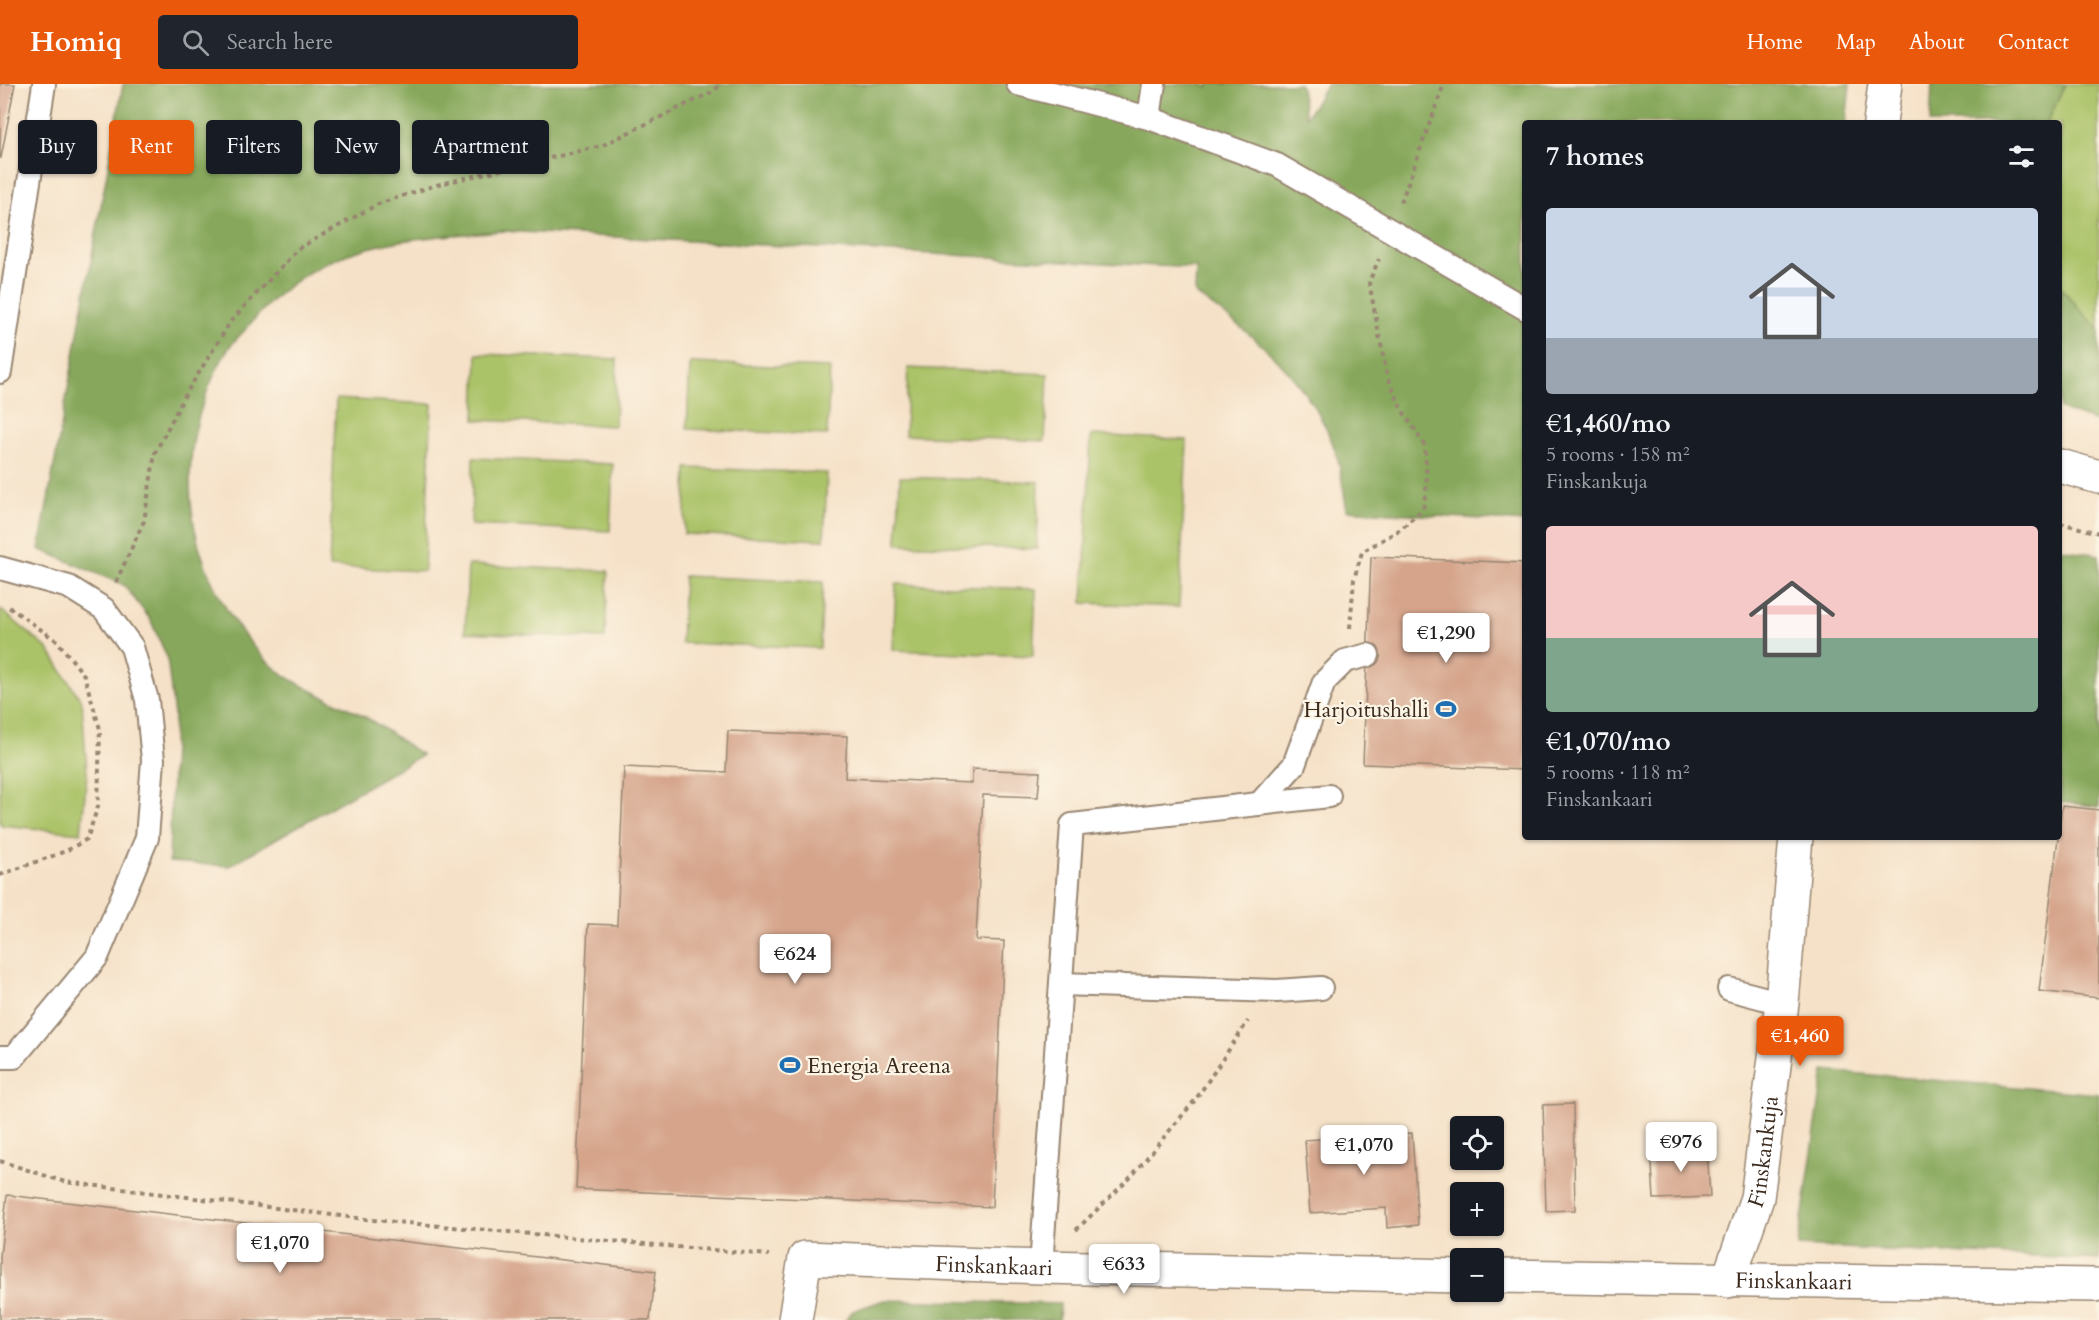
<!DOCTYPE html>
<html lang="en">
<head>
<meta charset="utf-8">
<style>
	body { margin:0; font-family:Cardo,serif; background:#20242c; color:#f1f3f6; height:100vh; display:flex; flex-direction:column; font-size:22px; white-space:nowrap }
	* { box-sizing:border-box; margin:0 }
	p { font-size:20px; color:#9ea1a6 }
	.icon { flex:none; width:33px; height:33px; fill:none; stroke:currentColor; stroke-width:2; stroke-linecap:round; stroke-linejoin:round }
	.map { position:relative; flex:1; overflow:hidden }
	.side { position:absolute; left:1522px; top:36px; width:540px; height:720px; display:flex; flex-direction:column; background:#171b24; border-radius:6px; box-shadow:0 2px 4px #0004 }
	.side>* { flex:none }
	.guide { position:absolute; left:18px; top:36px; width:570px; height:54px; display:flex; gap:12px }
	.controls { position:absolute; left:1450px; top:1032px; display:grid; gap:12px }
	.controls a { display:grid; place-items:center; width:54px; height:54px; border-radius:6px; background:#171b24; box-shadow:0 2px 4px #0004; font-size:30px }
	.price { position:absolute; translate:-50% -51px; padding:0 14px; border-radius:6px; background:#fff; color:#222; font-size:20px; line-height:39px; filter:drop-shadow(0 2px 3px #0008) }
	.price::after { content:''; position:absolute; left:50%; top:36px; width:18px; height:14px; margin-left:-9px; background:inherit; clip-path:polygon(0 0,100% 0,50% 100%) }
	.price.selected { background:#ea580c; color:#fff }
	ul { padding:0; list-style:none }
	li { display:grid; align-content:center; gap:12px; height:318px; padding:0 24px }
	li span { display:grid; place-items:center; height:186px; border-radius:6px; color:#555 }
	li>.icon { margin-inline-start:auto }
	span .icon { width:108px; height:108px; fill:#fffc; stroke-width:1 }
	li b { font-size:26px }
	h2 { display:flex; justify-content:space-between; align-items:center; height:72px; padding:0 24px; font-size:26px }
	.tag { padding:0 21px; border-radius:6px; background:#171b24; box-shadow:0 2px 4px #0004; font-size:21px; line-height:54px }
	.tag.selected { background:#ea580c; color:#fff }
	header { display:flex; align-items:center; gap:36px; box-sizing:border-box; height:84px; padding:0 30px; background:#ea580c; color:#fff }
	header strong { font-size:28px }
	nav { display:flex; gap:33px; margin-inline-start:auto; font-size:21px }
	.search { width:420px; height:54px; background:#20242c; display:flex; align-items:center; gap:15px; box-sizing:border-box; padding:0 21px; border-radius:6px; color:#9ea1a6; font-size:22px }
	.map>svg:first-child { display:block }
	.green { fill:#aac267; stroke:#727642; stroke-width:1.5 }
	.forest { fill:#87a85c; stroke:#61693d; stroke-width:1.5 }
	.building { fill:#d5a48b }
	.lines { fill:none; stroke-linecap:round; stroke-linejoin:round }
	.lane-casing { stroke:#988672; stroke-width:26 }
	.street-casing { stroke:#988672; stroke-width:36 }
	.path { stroke:#988672; stroke-width:4; stroke-dasharray:4.5 4.5; stroke-linecap:butt }
	.lane { stroke:#fff; stroke-width:22 }
	.street { stroke:#fff; stroke-width:33 }
	.labels { text-anchor:middle; stroke-width:4.5; stroke-linejoin:round; paint-order:stroke }
	.poi-label { font-size:22px; fill:#3b2a1e; stroke:#fcf5e5; text-anchor:end }
	.street-label { font-size:22px; fill:#3b2a1e; stroke:#fcf5e5 }
</style>
</head>
<body>
<header>
<strong>Homiq</strong>
<div class="search"><svg class="icon" aria-label="search" viewBox="0 0 24 24"><circle cx="10" cy="10" r="6"/><path d="M15 15l6 6"/></svg>Search here</div>
<nav><a>Home</a><a>Map</a><a>About</a><a>Contact</a></nav>
</header>
<div class="map">
<svg width="2099" height="1236" viewBox="0 0 2099 1236">
	<rect width="100%" height="100%" fill="#fcf5e5"/>
	<filter id="ink" filterUnits="userSpaceOnUse"><feTurbulence type="fractalNoise" baseFrequency=".0167" numOctaves="2"/><feDisplacementMap in="SourceGraphic" scale="12" xChannelSelector="R" yChannelSelector="G"/><feConvolveMatrix kernelMatrix="1 2 1 2 8 2 1 2 1" color-interpolation-filters="sRGB"/></filter>
	<filter id="wash" filterUnits="userSpaceOnUse"><feTurbulence type="fractalNoise" baseFrequency=".008" numOctaves="4" result="noise"/><feDisplacementMap in="SourceGraphic" scale="24" xChannelSelector="R" yChannelSelector="G"/><feGaussianBlur stdDeviation="1.35" result="paint"/><feColorMatrix in="noise" values="0 0 0 0 0 0 0 0 0 0 0 0 0 0 0 0 0 1.4 0 .05"/><feComposite in="paint" operator="in"/></filter>
	<g filter="url(#wash)">
		<rect width="100%" height="100%" fill="#f5e1c7"/>
		<g class="green">
			<path d="M 2065,0 L 2099,0 L 2099,246 L 2060,203 L 2060,39 L 2047,39 Z"/>
			<path d="M 477,270 L 617,275 L 615,342 L 475,336 Z"/>
			<path d="M 690,279 L 830,284 L 827,351 L 687,345 Z"/>
			<path d="M 908,284 L 1048,290 L 1045,357 L 905,351 Z"/>
			<path d="M 336,315 L 432,320 L 424,487 L 329,483 Z"/>
			<path d="M 1091,351 L 1187,356 L 1179,523 L 1083,519 Z"/>
			<path d="M 473,374 L 613,380 L 610,447 L 471,441 Z"/>
			<path d="M 687,384 L 827,389 L 824,456 L 684,450 Z"/>
			<path d="M 900,393 L 1039,398 L 1037,465 L 897,460 Z"/>
			<path d="M 468,481 L 608,487 L 605,554 L 465,548 Z"/>
			<path d="M 684,492 L 823,498 L 820,564 L 681,559 Z"/>
			<path d="M 896,500 L 1036,505 L 1033,572 L 893,566 Z"/>
			<path d="M 0,525 L 48,565 L 82,618 L 87,690 L 81,749 L 0,741 Z"/>
		</g>
		<g class="forest">
			<path d="M 123,0 L 1202,0 L 1208,3 L 1209,0 L 1300,0 L 1306,33 L 1327,0 L 1850,0 L 1846,39 L 1526,39 L 1525,438 L 1347,426 C 1343,407 1342,385 1335,366 C 1312,298 1253,249 1195,210 L 1196,184 L 502,147 C 446,152 386,153 333,176 C 302,189 273,213 251,239 C 243,249 231,259 225,270 C 168,371 182,481 258,568 C 286,600 326,612 362,631 C 383,643 402,658 422,671 L 229,782 L 169,778 L 174,632 L 167,573 L 150,535 L 124,501 L 39,465 Z"/>
			<path d="M 1932,0 L 2065,0 L 2047,39 L 1930,39 Z"/>
			<path d="M 2060,203 L 2099,246 L 2099,339 L 2060,325 Z"/>
			<path d="M 2060,465 L 2099,471 L 2099,723 L 2060,718 Z"/>
			<path d="M 1824,987 L 2099,1010 L 2099,1176 L 1798,1162 Z"/>
			<path d="M 884,1216 L 1060,1220 L 1059,1236 L 845,1236 L 853,1227 Z"/>
		</g>
		<g id="blocks">
			<g class="building">
				<path d="M 0,0 L 15,0 L 1,74 L 0,74 Z"/>
				<path d="M 1371,473 L 1526,479 L 1526,686 L 1363,680 Z"/>
				<path d="M 728,647 L 847,652 L 845,694 L 972,699 L 972,685 L 1040,688 L 1038,713 L 983,711 L 976,856 L 1004,857 L 992,1123 L 576,1105 L 588,840 L 617,841 L 624,683 L 726,688 Z"/>
				<path d="M 2062,722 L 2099,726 L 2099,914 L 2039,907 Z"/>
				<path d="M 1573,1020 L 1575,1126 L 1546,1127 L 1543,1021 Z"/>
				<path d="M 1412,1049 L 1418,1141 L 1387,1144 L 1386,1124 L 1310,1129 L 1305,1056 Z"/>
				<path d="M 1707,1063 L 1710,1113 L 1654,1115 L 1651,1065 Z"/>
				<path d="M 7,1111 L 656,1187 L 650,1236 L 0,1236 L 0,1172 Z"/>
			</g>
		</g>
	</g>
	<g filter="url(#ink)">
		<use href="#blocks" fill-opacity="0" stroke="#988672" stroke-width="1.5"/>
		<g class="lines">
			<g class="lane-casing">
				<g id="lane">
					<path d="M 1018,0 L 1149,34 L 1277,81 L 1526,225"/>
					<path d="M 1149,34 L 1154,0"/>
					<path d="M 0,288 L 44,0"/>
					<path d="M 0,484 L 69,503 L 104,525 L 132,563 L 147,616 L 153,676 L 147,754 L 97,873 L 14,973 L 0,973"/>
					<path d="M 1259,720 L 1294,681 L 1324,598 L 1345,577 L 1368,571"/>
					<path d="M 1061,900 L 1277,907 L 1321,904"/>
					<path d="M 1729,905 L 1782,919"/>
					<path d="M 1041,1183 L 1072,741 L 1329,712"/>
				</g>
			</g>
			<g class="street-casing">
				<g id="street">
					<path d="M 1880,39 L 1885,0"/>
					<path d="M 2060,382 L 2099,393"/>
					<path id="s1" d="M 1494,1192 L 2095,1201"/>
					<path id="s2" d="M 1728,1197 L 1757,1114 L 1782,919 L 1796,753"/>
					<path id="s3" d="M 795,1236 L 805,1174 L 1041,1183 L 1461,1192"/>
				</g>
			</g>
			<g class="path">
				<path d="M 1401,118 L 1444,0"/>
				<path d="M 2060,439 L 2099,449"/>
				<path d="M 116,498 L 144,437 L 155,369 L 185,311 L 231,237 L 299,164 L 378,120 L 436,101 L 601,62 L 710,9 L 722,0"/>
				<path d="M 1350,544 L 1354,495 L 1362,468 L 1401,445 L 1423,425 L 1427,400 L 1425,362 L 1401,324 L 1387,291 L 1382,266 L 1369,198 L 1379,175"/>
				<path d="M 0,791 L 66,767 L 87,755 L 98,722 L 100,645 L 84,591 L 57,557 L 6,521"/>
				<path d="M 0,1077 L 65,1098 L 373,1136 L 769,1171"/>
				<path d="M 1076,1146 L 1130,1094 L 1196,1015 L 1248,937"/>
			</g>
			<use href="#lane" class="lane"/>
			<use href="#street" class="street"/>
		</g>
	</g>
	<defs>
		<g id="stadium-bare" transform="scale(1.62)"><path d="M0-5a6.5 5 0 1 0 0 10a6.5 5 0 1 0 0-10ZM-3.5-1.8h7v3.6h-7Z" fill="#1f6fb2" stroke="#fcf5e5" stroke-width="2.5" paint-order="stroke"/></g>
	</defs>
	<g fill-rule="evenodd">
		<use href="#stadium-bare" x="1446" y="625"/>
		<use href="#stadium-bare" x="790" y="981"/>
	</g>
	<g class="labels">
		<g class="poi-label">
			<text x="1429" y="633">Harjoitushalli</text>
			<text x="807" y="989" text-anchor="start">Energia Areena</text>
		</g>
		<g class="street-label">
			<text dy="8" stroke="none"><textPath href="#s2" startOffset="135">Finskankuja</textPath></text>
			<text dy="8" stroke="none"><textPath href="#s3" startOffset="252">Finskankaari</textPath></text>
			<text dy="8" stroke="none"><textPath href="#s1" startOffset="300">Finskankaari</textPath></text>
		</g>
	</g>
</svg>
<div class="controls">
<a><svg class="icon" aria-label="locate" viewBox="0 0 24 24"><circle cx="12" cy="12" r="6"/><path d="M12 2v4M12 18v4M2 12h4M18 12h4"/></svg></a>
<a>+</a>
<a>−</a>
</div>
<b class="price" style="left:1446px;top:580px">€1,290</b>
<b class="price" style="left:795px;top:901px">€624</b>
<b class="price selected" style="left:1800px;top:983px">€1,460</b>
<b class="price" style="left:1681px;top:1089px">€976</b>
<b class="price" style="left:1364px;top:1092px">€1,070</b>
<b class="price" style="left:280px;top:1190px">€1,070</b>
<b class="price" style="left:1124px;top:1211px">€633</b>
<div class="guide">
<a class="tag">Buy</a>
<a class="tag selected">Rent</a>
<a class="tag">Filters</a>
<a class="tag">New</a>
<a class="tag">Apartment</a>
</div>
<section class="side">
<h2>7 homes<svg class="icon" aria-label="filters" viewBox="0 0 24 24"><path d="M4 7h16M4 17h16"/><circle cx="9" cy="7" r="2"/><circle cx="15" cy="17" r="2"/></svg></h2>
<ul>
<li><span style="background:linear-gradient(#c9d6e8 70%,#9aa5b1 0)"><svg class="icon" aria-label="home" viewBox="0 0 24 24"><path d="M3 11l9-7 9 7M6 9v11h12V9"/></svg></span><div><b>€1,460/mo</b><p>5 rooms · 158 m²</p><p>Finskankuja</p></div></li>
<li><span style="background:linear-gradient(#f6c9c9 60%,#7fa58c 0)"><svg class="icon" aria-label="home" viewBox="0 0 24 24"><path d="M3 11l9-7 9 7M6 9v11h12V9"/></svg></span><div><b>€1,070/mo</b><p>5 rooms · 118 m²</p><p>Finskankaari</p></div></li>
</ul>
</section>
</div>
</body>
</html>
